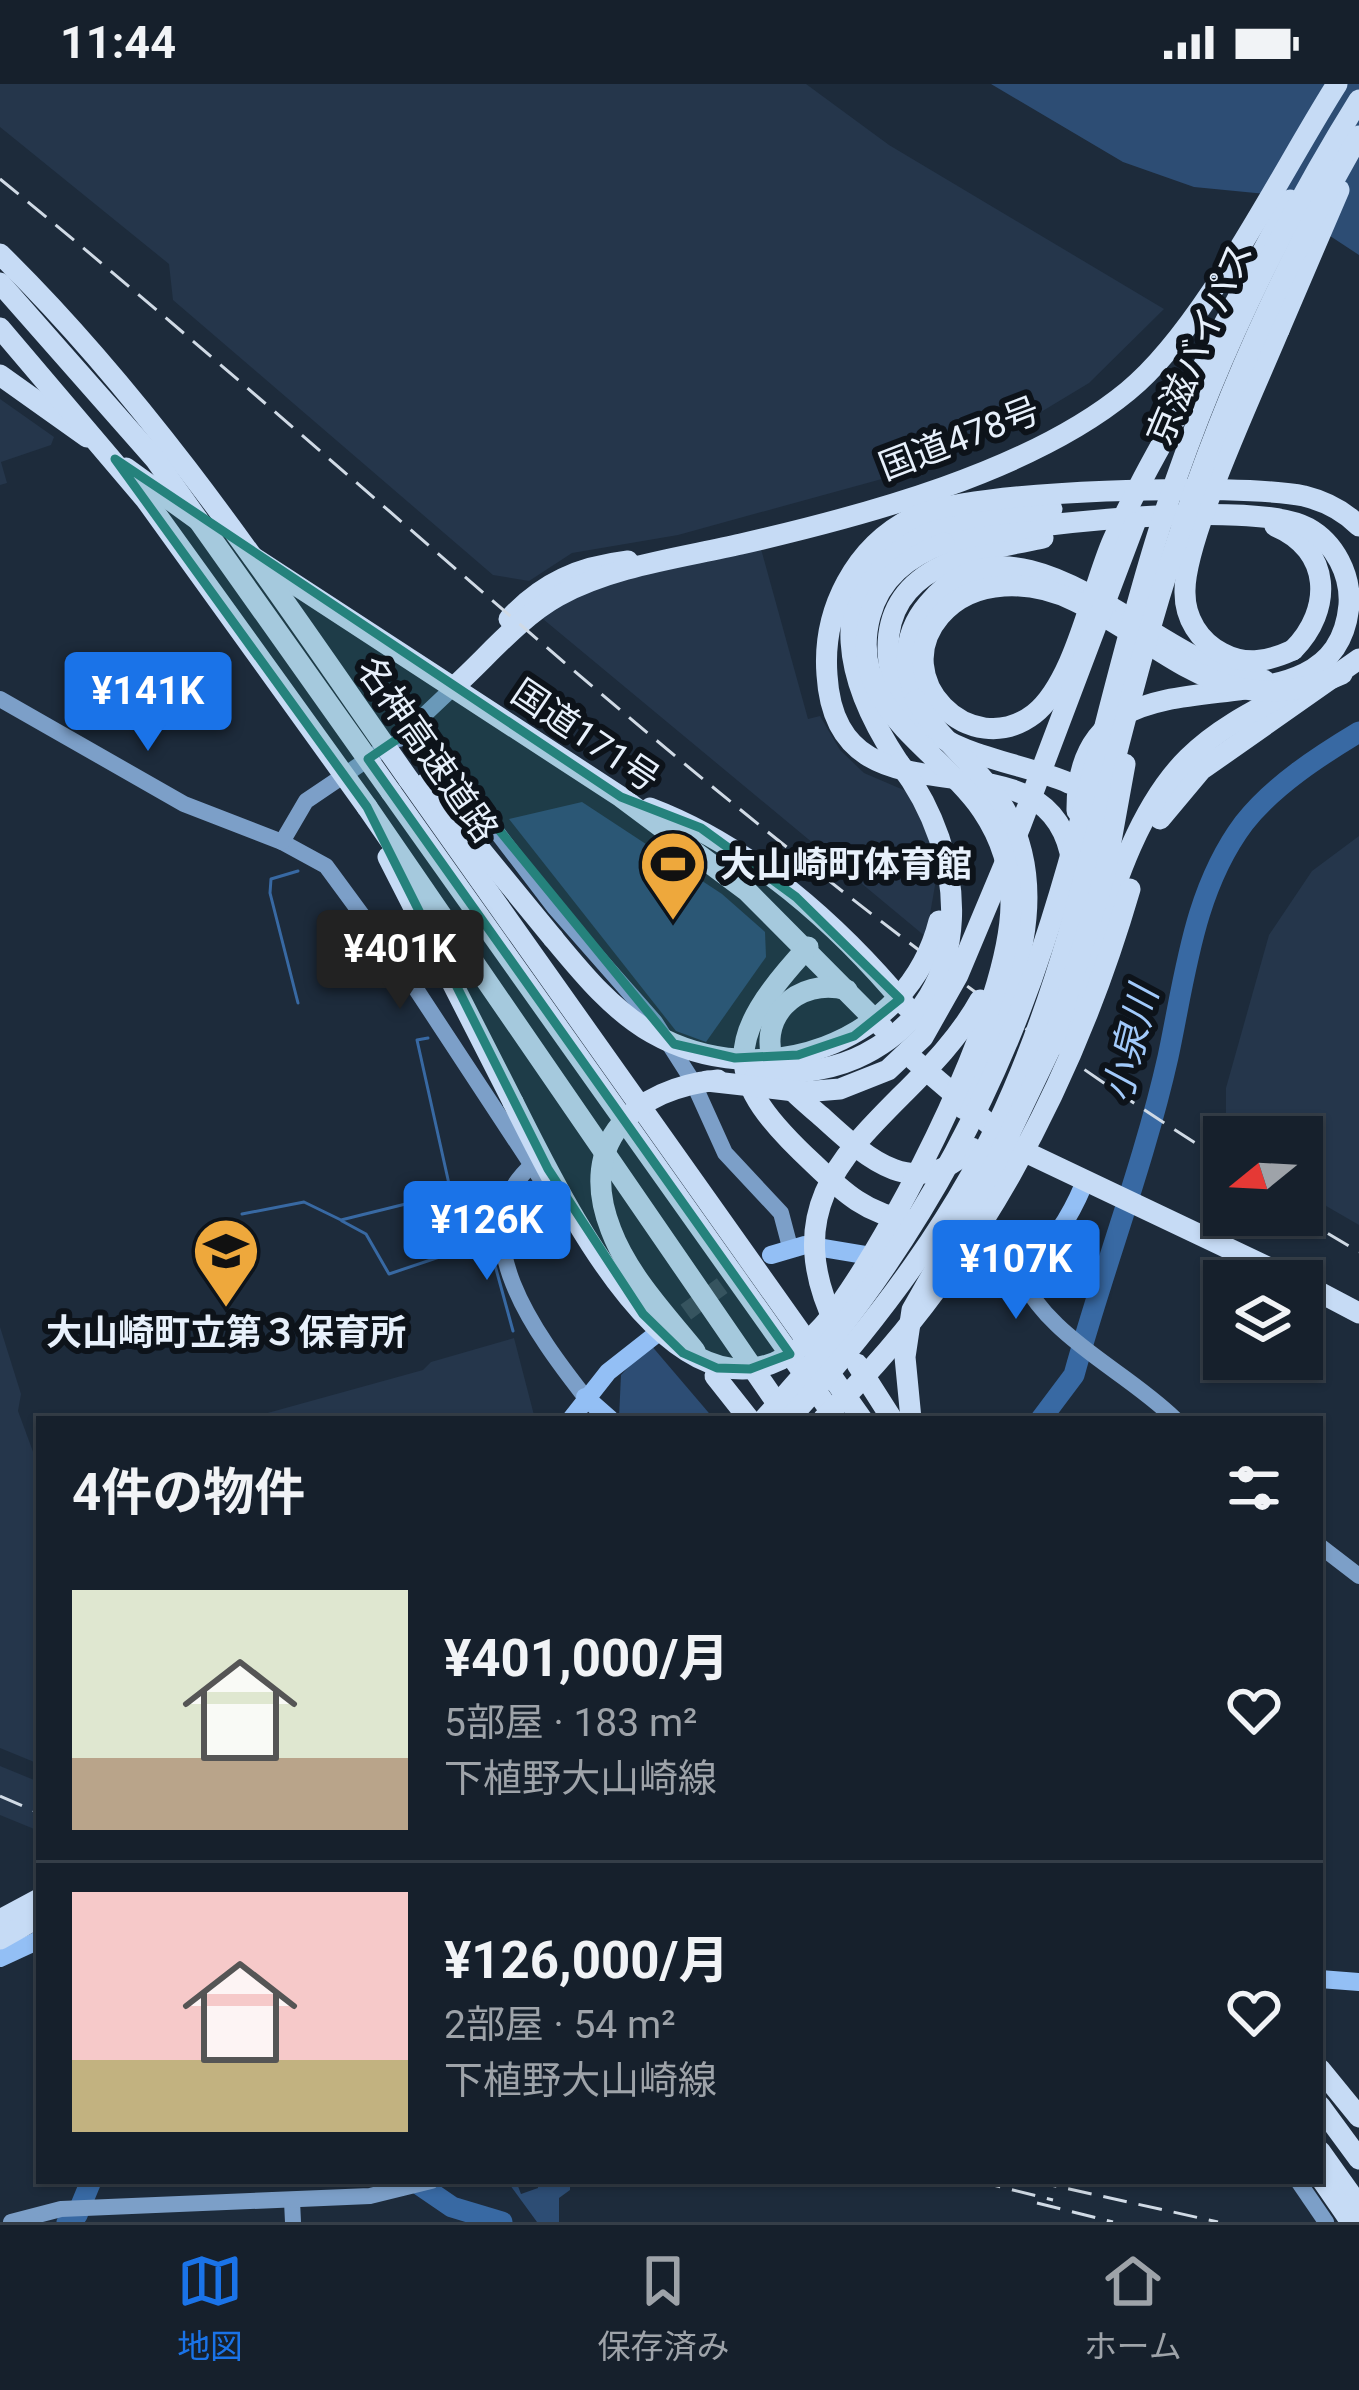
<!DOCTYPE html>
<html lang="ja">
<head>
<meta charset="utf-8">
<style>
	body { margin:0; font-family:Roboto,"Noto Sans JP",sans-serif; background:#232d38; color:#f1f3f6; height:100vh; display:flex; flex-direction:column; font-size:45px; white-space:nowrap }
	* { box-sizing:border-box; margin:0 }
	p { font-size:39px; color:#9ea3a9 }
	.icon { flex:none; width:66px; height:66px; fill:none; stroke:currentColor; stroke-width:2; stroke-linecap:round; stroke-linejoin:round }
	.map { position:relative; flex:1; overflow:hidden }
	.drawer { position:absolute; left:36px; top:1332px; width:1287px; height:768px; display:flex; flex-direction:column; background:#16202c; border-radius:0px; box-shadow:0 3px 9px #0004,0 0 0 3px #353e48 }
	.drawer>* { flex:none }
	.needle { width:78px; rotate:252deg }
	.buttons { position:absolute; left:1203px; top:1032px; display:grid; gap:24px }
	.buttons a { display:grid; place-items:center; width:120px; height:120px; border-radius:0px; background:#16202c; box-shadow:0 3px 9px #0004,0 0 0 3px #353e48; font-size:60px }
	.price { position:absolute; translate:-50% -102px; padding:0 27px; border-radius:12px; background:#1a73e8; color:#fff; font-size:39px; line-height:78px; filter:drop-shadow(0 3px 6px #0008) }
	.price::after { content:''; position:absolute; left:50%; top:72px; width:36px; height:27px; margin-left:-18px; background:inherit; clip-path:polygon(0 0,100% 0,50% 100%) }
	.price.on { background:#222; color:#fff }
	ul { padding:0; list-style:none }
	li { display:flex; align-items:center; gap:36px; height:300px; padding:0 36px }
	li+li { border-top:3px solid #353e48 }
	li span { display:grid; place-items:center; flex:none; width:336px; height:240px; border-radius:0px; color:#555 }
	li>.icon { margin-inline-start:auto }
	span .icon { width:144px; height:144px; fill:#fffc; stroke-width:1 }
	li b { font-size:51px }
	h2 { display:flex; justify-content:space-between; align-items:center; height:144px; padding:0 36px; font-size:51px }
	.status { display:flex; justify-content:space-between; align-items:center; height:84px; padding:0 60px; background:#16202c; direction:ltr }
	.status svg { height:33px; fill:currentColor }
	.tabs { display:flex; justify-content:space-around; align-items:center; height:168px; border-top:3px solid #353e48; background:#16202c; font-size:33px; color:#9ea3a9 }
	.tabs a { display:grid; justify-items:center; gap:6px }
	.tabs .on { color:#1a73e8 }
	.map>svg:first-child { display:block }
	.built { fill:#25364b }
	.green { fill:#2d4d74 }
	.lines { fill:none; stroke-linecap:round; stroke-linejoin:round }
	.stream { stroke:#3869a3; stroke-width:3 }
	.river { stroke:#3869a3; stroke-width:21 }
	.primary-tunnel { stroke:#3b4958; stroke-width:18; stroke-dasharray:18 9; stroke-linecap:butt }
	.secondary { stroke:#7c9fc8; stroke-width:16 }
	.primary { stroke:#93bff5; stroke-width:18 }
	.highway { stroke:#c6dbf5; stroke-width:21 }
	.rail { stroke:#d0dae5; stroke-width:3; stroke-dasharray:24 12; stroke-linecap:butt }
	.highway-bridge { stroke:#c6dbf5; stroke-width:21 }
	.marked { fill:#25827c; fill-opacity:0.2; stroke:#25827c; stroke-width:9; stroke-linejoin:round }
	.labels { text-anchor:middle; stroke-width:12; stroke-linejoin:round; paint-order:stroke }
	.street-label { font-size:36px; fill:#e7f0fb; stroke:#0d131a }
	.poi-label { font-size:36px; font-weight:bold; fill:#e7f0fb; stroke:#0d131a; text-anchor:start }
	.water-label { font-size:39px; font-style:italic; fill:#a2cafb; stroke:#0d131a }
</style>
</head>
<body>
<div class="status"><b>11:44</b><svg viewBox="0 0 49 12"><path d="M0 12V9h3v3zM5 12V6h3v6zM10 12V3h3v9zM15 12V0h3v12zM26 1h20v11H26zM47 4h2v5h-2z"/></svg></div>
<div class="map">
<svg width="1359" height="2138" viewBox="0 0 1359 2138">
	<rect width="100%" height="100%" fill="#1d2b3b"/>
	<g class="built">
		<path d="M 0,0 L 806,0 L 889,61 L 1164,225 L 1089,299 L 1031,334 L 900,390 L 678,451 L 572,469 L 529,497 L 493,491 L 173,216 L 169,180 L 0,43 Z"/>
		<path d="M 0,315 L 54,353 L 51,361 L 1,378 L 7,399 L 0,401 Z"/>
		<path d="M 761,465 L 808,635 L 820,632 L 840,666 L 864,689 L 906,707 L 927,739 L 937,790 L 926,853 L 543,535 L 543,530 L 593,502 Z"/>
		<path d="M 1359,752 L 1359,1141 L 1302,1108 L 1302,1053 L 1226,1053 L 1226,1004 L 1269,851 L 1312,787 Z"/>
		<path d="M 0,1243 L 21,1310 L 18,1327 L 39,1384 L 39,1680 L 0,1664 Z"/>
		<path d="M 514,1254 L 535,1335 L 246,1335 L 423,1286 L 431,1278 Z"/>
		<path d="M 0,1682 L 39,1698 L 39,1747 L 0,1731 Z"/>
	</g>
	<g class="green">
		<path d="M 991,0 L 1359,0 L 1359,171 L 1266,110 L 1194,103 L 1123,78 Z"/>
		<path d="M 582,718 L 722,810 L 765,848 L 766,873 L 706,958 L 676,947 L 509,735 Z"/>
		<path d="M 650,1260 L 714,1335 L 619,1334 L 621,1291 Z"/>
		<path d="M 507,2097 L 516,2097 L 521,2110 L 538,2104 L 538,2097 L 570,2097 L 570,2106 L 559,2114 L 559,2138 L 537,2138 Z"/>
	</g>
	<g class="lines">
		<g class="stream">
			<path d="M 298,787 L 271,795 L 270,809 L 298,919"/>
			<path d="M 428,954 L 417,956 L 449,1100"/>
			<path d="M 242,1130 L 304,1118 L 341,1136 L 438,1112"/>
			<path d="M 342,1137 L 366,1150 L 389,1190 L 481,1159"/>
			<path d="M 512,1144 L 552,1135"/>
			<path d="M 490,1163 L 513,1247"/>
		</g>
		<g class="river">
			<path d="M 1041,1335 L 1074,1291 C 1103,1185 1144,1080 1168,973 C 1185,894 1193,807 1244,739 C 1273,702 1319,672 1359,648"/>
			<path d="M 414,2097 L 452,2123 L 502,2138"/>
			<path d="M 67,2138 L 77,2131 L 91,2097"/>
		</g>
		<path class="primary-tunnel" d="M 664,1244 L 745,1185"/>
		<g class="secondary">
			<path d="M 0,615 L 184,720 L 282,758 L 326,782 L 412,899 L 552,1112"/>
			<path d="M 404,651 L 432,663 L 554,823 L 655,938 L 692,996 L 725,1069 L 781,1129 L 790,1163"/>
			<path d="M 399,655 L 455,602"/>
			<path d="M 282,758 L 306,717 L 377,669"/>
			<path d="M 532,1081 C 457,1147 539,1254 585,1313"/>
			<path d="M 1014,1180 C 1046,1255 1119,1281 1175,1335"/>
			<path d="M 1320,1462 L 1359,1492"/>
			<path d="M 1298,2097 L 1326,2138"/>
			<path d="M 292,2117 L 293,2138"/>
			<path d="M 11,2138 L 61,2125 L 370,2112 L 431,2097"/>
		</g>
		<g class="primary">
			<path d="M 771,1171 L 805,1161 L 883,1174"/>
			<path d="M 940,1182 C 1021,1191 1052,1175 1084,1100"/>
			<path d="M 585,1313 L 610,1335"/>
			<path d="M 571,1335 L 608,1288 L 664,1244"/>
			<path d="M 0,1874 L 39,1856"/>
			<path d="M 1320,1895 L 1359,1898"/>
		</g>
		<g class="highway">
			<path d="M 1279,246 L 1339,106"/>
			<path d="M 1214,259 L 1290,116"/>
			<path d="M 0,291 L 87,353"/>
			<path d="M 126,384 L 198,436"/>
			<path d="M 1275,442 C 1332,466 1333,526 1293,566"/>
			<path d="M 1043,454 C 978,467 886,480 888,567 C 889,596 901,622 923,641 C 962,674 1023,679 1069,699"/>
			<path d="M 944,459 C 1008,441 1254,414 1308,444 C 1335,459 1351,491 1349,521 C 1335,676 1075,534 1077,727"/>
			<path d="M 253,473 L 621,713 L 747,807 L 884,945"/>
			<path d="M 509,535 C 543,498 579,483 628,477"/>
			<path d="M 455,602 C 487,573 520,533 558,512 C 613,482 680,474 741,460 C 863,432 1030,388 1128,307 C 1205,244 1281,88 1337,0"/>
			<path d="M 916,616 C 903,582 903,549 928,520 C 1024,405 1165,593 1264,596"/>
			<path d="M 899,679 C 850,606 815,506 915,452 C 955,431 1008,429 1052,425"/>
			<path d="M 409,696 L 862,1335"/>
			<path d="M 426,699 L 553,854"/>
			<path d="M 391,708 L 836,1335"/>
			<path d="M 367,723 L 785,1331"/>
			<path d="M 650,724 C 750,762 838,840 907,923"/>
			<path d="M 1160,735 L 1201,686 L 1359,575"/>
			<path d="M 388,773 L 513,1018"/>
			<path d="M 1072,779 C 1051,632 837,760 827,591 C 822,526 855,462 914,433 C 968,405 1241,399 1304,412 C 1324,417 1344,427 1359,442"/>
			<path d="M 808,863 C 722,956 721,994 814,1080 C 843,1108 868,1131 909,1136"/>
			<path d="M 847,906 C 798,892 752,935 777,986 C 787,1005 806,1019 822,1033 C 868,1075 914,1119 972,1064"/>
			<path d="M 1061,958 C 1098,870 1120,741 1188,674 C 1219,643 1259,624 1297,604"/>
			<path d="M 914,976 L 1017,1064 L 1297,1197"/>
			<path d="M 1302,1199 L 1359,1229"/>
			<path d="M 715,1292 L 749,1335"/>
			<path d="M 0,1836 L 39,1815"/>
			<path d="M 0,1855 L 39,1833"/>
			<path d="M 1320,1985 L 1359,2033"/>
			<path d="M 1320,2022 L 1359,2075"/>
			<path d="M 1320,2067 L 1359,2122"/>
			<path d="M 1320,2093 L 1351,2138"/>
		</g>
		<g class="rail">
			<path d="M 0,95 C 405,426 779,800 1224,1077"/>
			<path d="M 1297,1131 L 1359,1168"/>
			<path d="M 0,1712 L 39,1729"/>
			<path d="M 977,2097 L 1053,2116"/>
			<path d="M 1033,2097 L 1218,2138"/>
			<path d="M 1037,2119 L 1113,2138"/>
		</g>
		<g class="highway-bridge">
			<path d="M 0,170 C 159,326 281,514 409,696"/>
			<path d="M 0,199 L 155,375 L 391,708"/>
			<path d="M 0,244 L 146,416 L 367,723"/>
			<path d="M 1279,246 C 1256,302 1183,457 1185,509 C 1185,534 1199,557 1222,569 C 1246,582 1269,577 1293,566"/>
			<path d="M 1185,318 C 1160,363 1134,408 1113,456 C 1092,503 1075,598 1034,630 C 970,679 887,594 940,532 C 973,493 1032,496 1075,517 C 1170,562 1226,643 1342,590"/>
			<path d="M 1182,327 L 1214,259"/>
			<path d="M 916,616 C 939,656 980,683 1004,724 C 1060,821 1001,931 964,1025"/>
			<path d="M 553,854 C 582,889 612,926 652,949 C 761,1011 908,961 939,837"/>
			<path d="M 755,993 C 793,989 831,988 865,970 C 981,910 968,769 899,679"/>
			<path d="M 707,997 L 803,1008 L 840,1005 L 888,986 L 923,953 L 958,891 L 1020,743 L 1135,439"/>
			<path d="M 513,1018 C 569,1129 703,1413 841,1219 C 901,1134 1010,923 1011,820 C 1011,787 1001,754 982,726 C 938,663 846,624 870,532 C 880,494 908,473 944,459"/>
			<path d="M 836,1242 C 757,1079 916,1033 980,916"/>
			<path d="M 695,1267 C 665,1230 628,1191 611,1146 C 576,1057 636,1004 718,996"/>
			<path d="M 857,1280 L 892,1335"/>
			<path d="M 764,1335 C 890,1198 985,1040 1043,862 C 1089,724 1116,581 1160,443 C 1208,293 1276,149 1359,16"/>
			<path d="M 789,1335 C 878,1237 961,1128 1013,1006 C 1077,858 1105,699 1150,545 C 1199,374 1269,205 1359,52"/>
			<path d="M 823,1335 C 973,1190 1072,1004 1130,805"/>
			<path d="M 911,1335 L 905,1273 L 912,1226 L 994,1082 L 1052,961 L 1105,790 L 1125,680"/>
		</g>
	</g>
	<path class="marked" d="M 115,375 L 621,713 L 701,744 L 796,813 L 900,915 L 854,952 L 798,971 L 735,974 L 674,960 L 415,643 L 368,675 L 790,1270 L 750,1285 L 717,1284 L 683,1269 L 643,1230 L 548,1085 L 367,723 Z"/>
	<defs>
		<g id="stadium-pin" transform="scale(3.45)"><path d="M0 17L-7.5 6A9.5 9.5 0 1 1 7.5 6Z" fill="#eea83c" stroke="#0d131a"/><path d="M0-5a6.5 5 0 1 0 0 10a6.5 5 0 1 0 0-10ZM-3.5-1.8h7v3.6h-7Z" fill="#111"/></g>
		<g id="school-pin" transform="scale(3.45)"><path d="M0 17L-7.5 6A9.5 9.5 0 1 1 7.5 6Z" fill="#eea83c" stroke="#0d131a"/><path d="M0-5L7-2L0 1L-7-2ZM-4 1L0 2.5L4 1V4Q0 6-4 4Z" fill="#111"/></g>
	</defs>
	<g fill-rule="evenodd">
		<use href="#stadium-pin" x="673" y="780"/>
		<use href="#school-pin" x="226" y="1167"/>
	</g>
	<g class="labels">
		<g class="street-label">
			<text transform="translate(1199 259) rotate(-67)" y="13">京滋バイパス</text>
			<text transform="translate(959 354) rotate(-21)" y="13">国道478号</text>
			<text transform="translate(586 651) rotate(34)" y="13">国道171号</text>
			<text transform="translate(428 665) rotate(55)" y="13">名神高速道路</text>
		</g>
		<g class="poi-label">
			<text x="720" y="793">大山崎町体育館</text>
			<text x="226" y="1261" text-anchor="middle">大山崎町立第３保育所</text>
		</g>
		<g class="water-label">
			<text transform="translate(1130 960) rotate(-76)" y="14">小泉川</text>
		</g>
	</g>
</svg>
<div class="buttons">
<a><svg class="needle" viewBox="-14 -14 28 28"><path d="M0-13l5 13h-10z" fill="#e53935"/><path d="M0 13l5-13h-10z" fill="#9ea3a9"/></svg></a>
<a><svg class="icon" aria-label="layers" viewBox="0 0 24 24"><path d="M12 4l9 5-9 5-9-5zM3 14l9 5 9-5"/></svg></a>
</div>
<b class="price" style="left:148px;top:670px">¥141K</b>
<b class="price on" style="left:400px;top:928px">¥401K</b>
<b class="price" style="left:487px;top:1199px">¥126K</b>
<b class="price" style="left:1016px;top:1238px">¥107K</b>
<section class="drawer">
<h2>4件の物件<svg class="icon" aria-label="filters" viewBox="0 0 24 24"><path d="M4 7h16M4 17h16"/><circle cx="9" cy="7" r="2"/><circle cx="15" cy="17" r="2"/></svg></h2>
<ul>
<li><span style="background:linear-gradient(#dfe7d0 70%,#b9a48a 0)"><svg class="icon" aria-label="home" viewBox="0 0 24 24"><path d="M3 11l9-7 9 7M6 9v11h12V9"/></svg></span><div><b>¥401,000/月</b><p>5部屋 · 183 m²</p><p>下植野大山崎線</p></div><svg class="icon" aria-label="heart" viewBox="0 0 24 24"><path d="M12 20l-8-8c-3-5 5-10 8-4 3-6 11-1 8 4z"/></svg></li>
<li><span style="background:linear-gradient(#f6c9c9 70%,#c2b280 0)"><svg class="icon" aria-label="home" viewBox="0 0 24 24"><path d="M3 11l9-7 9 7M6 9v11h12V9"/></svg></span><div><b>¥126,000/月</b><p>2部屋 · 54 m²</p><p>下植野大山崎線</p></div><svg class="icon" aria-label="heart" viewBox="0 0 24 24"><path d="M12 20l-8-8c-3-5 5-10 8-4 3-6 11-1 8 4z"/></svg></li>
</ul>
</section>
</div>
<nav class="tabs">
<a class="on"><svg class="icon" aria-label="map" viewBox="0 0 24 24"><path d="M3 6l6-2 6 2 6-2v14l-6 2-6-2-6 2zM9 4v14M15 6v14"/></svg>地図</a>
<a><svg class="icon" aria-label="saved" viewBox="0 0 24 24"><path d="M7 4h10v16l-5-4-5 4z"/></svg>保存済み</a>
<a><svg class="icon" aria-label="home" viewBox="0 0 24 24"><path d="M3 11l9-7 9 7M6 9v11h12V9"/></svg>ホーム</a>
</nav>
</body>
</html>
